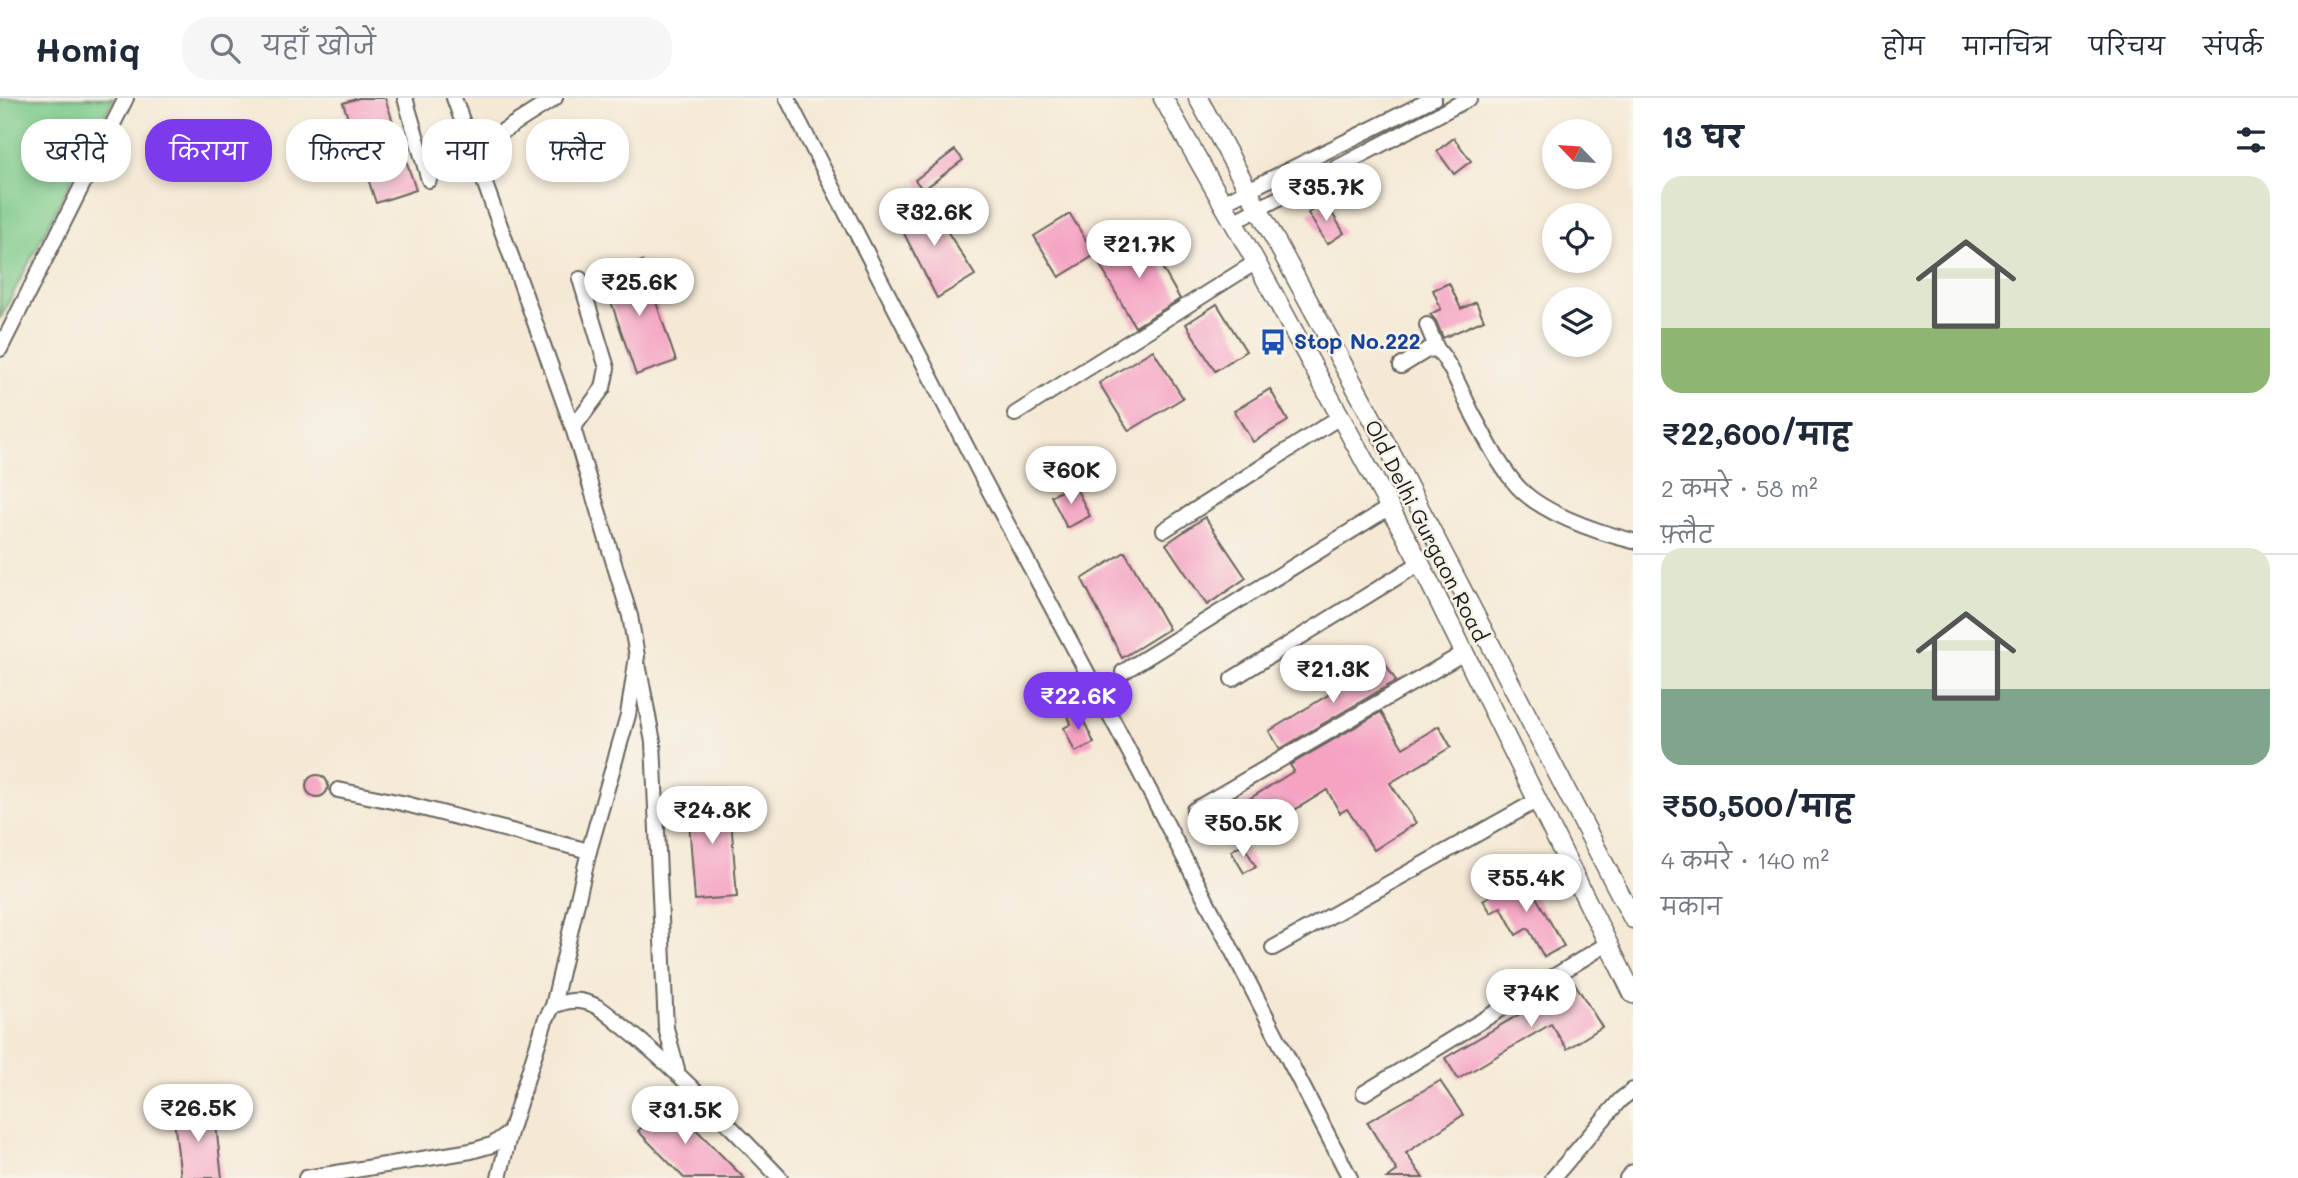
<!DOCTYPE html>
<html lang="hi">
<head>
<meta charset="utf-8">
<style>
	body { margin:0; font-family:Mali,"Playpen Sans Deva",sans-serif; background:#f6f6f7; color:#1f2937; height:100vh; display:flex; flex-direction:column; font-size:26px; white-space:nowrap }
	* { box-sizing:border-box; margin:0 }
	p { font-size:23px; color:#747a83 }
	.icon { flex:none; width:38px; height:38px; fill:none; stroke:currentColor; stroke-width:2; stroke-linecap:round; stroke-linejoin:round }
	.map { position:relative; flex:1; overflow:hidden }
	.sheet { display:flex; flex-direction:column; background:#fff; width:665px }
	.sheet>* { flex:none }
	.top-card { position:absolute; left:21px; top:21px; width:665px; height:63px; display:flex; gap:14px }
	.needle { width:46px; rotate:295deg }
	.tools { position:absolute; left:1542px; top:21px; display:grid; gap:14px }
	.tools a { display:grid; place-items:center; width:70px; height:70px; border-radius:50%; background:#fff; box-shadow:0 4px 10px #0003; font-size:35px }
	.price { position:absolute; translate:-50% -60px; padding:0 16px; border-radius:24px; background:#fff; color:#222; font-size:23px; line-height:46px; filter:drop-shadow(0 2px 4px #0008) }
	.price::after { content:''; position:absolute; left:50%; top:42px; width:21px; height:16px; margin-left:-10px; background:inherit; clip-path:polygon(0 0,100% 0,50% 100%) }
	.price.current { background:#7c3aed; color:#fff }
	ul { padding:0; list-style:none }
	li { display:grid; align-content:center; gap:14px; height:371px; padding:0 28px }
	li+li { border-top:2px solid #e0e1e3 }
	li span { display:grid; place-items:center; height:217px; border-radius:21px; color:#555 }
	li>.icon { margin-inline-start:auto }
	span .icon { width:126px; height:126px; fill:#fffc; stroke-width:1 }
	li b { font-size:30px }
	h2 { display:flex; justify-content:space-between; align-items:center; height:84px; padding:0 28px; font-size:30px }
	.tag { padding:0 24px; border-radius:28px; background:#fff; box-shadow:0 4px 10px #0003; font-size:24px; line-height:63px }
	.tag.current { background:#7c3aed; color:#fff }
	header { display:flex; align-items:center; gap:42px; box-sizing:border-box; height:98px; padding:0 35px; background:#fff; border-bottom:2px solid #e0e1e3 }
	header strong { font-size:33px }
	nav { display:flex; gap:38px; margin-inline-start:auto; font-size:24px }
	.search { width:490px; height:63px; background:#f6f6f7; display:flex; align-items:center; gap:18px; box-sizing:border-box; padding:0 24px; border-radius:28px; color:#747a83; font-size:26px }
	main { display:flex; flex:1; min-height:0 }
	.map>svg:first-child { display:block }
	.green { fill:#7ac989; stroke:#4b7252; stroke-width:2 }
	.building { fill:#f5a2c3 }
	.lines { fill:none; stroke-linecap:round; stroke-linejoin:round }
	.minor-casing { stroke:#68645d; stroke-width:18 }
	.major-casing { stroke:#68645d; stroke-width:21 }
	.minor { stroke:#fff; stroke-width:14 }
	.major { stroke:#fff; stroke-width:18 }
	.labels { text-anchor:middle; stroke-width:5; stroke-linejoin:round; paint-order:stroke }
	.transit-label { font-size:21px; font-weight:bold; fill:#164399; stroke:#f7f3e8; text-anchor:start }
	.street-label { font-size:21px; fill:#1c1c1c; stroke:#f7f3e8 }
</style>
</head>
<body>
<header>
<strong>Homiq</strong>
<div class="search"><svg class="icon" aria-label="search" viewBox="0 0 24 24"><circle cx="10" cy="10" r="6"/><path d="M15 15l6 6"/></svg>यहाँ खोजें</div>
<nav><a>होम</a><a>मानचित्र</a><a>परिचय</a><a>संपर्क</a></nav>
</header>
<main>
<div class="map">
<svg width="1633" height="1080" viewBox="0 0 1633 1080">
	<rect width="100%" height="100%" fill="#f7f3e8"/>
	<filter id="ink" filterUnits="userSpaceOnUse"><feTurbulence type="fractalNoise" baseFrequency=".0143" numOctaves="2"/><feDisplacementMap in="SourceGraphic" scale="14" xChannelSelector="R" yChannelSelector="G"/><feConvolveMatrix kernelMatrix="1 2 1 2 8 2 1 2 1" color-interpolation-filters="sRGB"/></filter>
	<filter id="wash" filterUnits="userSpaceOnUse"><feTurbulence type="fractalNoise" baseFrequency=".00686" numOctaves="4" result="noise"/><feDisplacementMap in="SourceGraphic" scale="28" xChannelSelector="R" yChannelSelector="G"/><feGaussianBlur stdDeviation="1.57" result="paint"/><feColorMatrix in="noise" values="0 0 0 0 0 0 0 0 0 0 0 0 0 0 0 0 0 1.4 0 .05"/><feComposite in="paint" operator="in"/></filter>
	<g filter="url(#wash)">
		<rect width="100%" height="100%" fill="#f5e9d5"/>
		<path class="green" d="M 0,0 L 114,0 L 0,221 Z"/>
		<g id="blocks">
			<g class="building">
				<path d="M 359,0 L 385,0 L 416,92 L 376,105 L 343,5 Z"/>
				<path d="M 1454,40 L 1471,63 L 1454,76 L 1437,53 Z"/>
				<path d="M 955,52 L 963,62 L 923,92 L 915,82 Z"/>
				<path d="M 926,100 L 975,177 L 937,200 L 894,116 Z"/>
				<path d="M 1326,105 L 1344,135 L 1327,146 L 1308,115 Z"/>
				<path d="M 1070,116 L 1095,157 L 1059,179 L 1034,138 Z"/>
				<path d="M 1143,136 L 1180,201 L 1135,229 L 1097,162 Z"/>
				<path d="M 642,163 L 676,263 L 636,277 L 602,177 Z"/>
				<path d="M 1449,185 L 1461,211 L 1476,204 L 1484,222 L 1443,240 L 1436,223 L 1430,216 L 1441,211 L 1433,192 Z"/>
				<path d="M 1217,206 L 1246,253 L 1215,273 L 1186,226 Z"/>
				<path d="M 1153,252 L 1183,300 L 1129,333 L 1099,285 Z"/>
				<path d="M 1270,291 L 1288,323 L 1253,344 L 1234,313 Z"/>
				<path d="M 1074,386 L 1090,418 L 1067,430 L 1051,398 Z"/>
				<path d="M 1205,419 L 1246,480 L 1207,507 L 1166,446 Z"/>
				<path d="M 1125,454 L 1169,531 L 1122,560 L 1082,481 Z"/>
				<path d="M 1384,563 L 1396,583 L 1280,651 L 1269,633 Z"/>
				<path d="M 1079,612 L 1094,645 L 1075,654 L 1064,630 L 1071,626 L 1068,618 Z"/>
				<path d="M 1381,614 L 1403,650 L 1439,628 L 1451,649 L 1390,685 L 1416,725 L 1374,752 L 1347,711 L 1340,715 L 1327,692 L 1243,744 L 1225,716 L 1294,673 L 1290,667 Z"/>
				<circle cx="317" cy="688" r="11"/>
				<path d="M 729,694 L 737,799 L 695,802 L 687,697 Z"/>
				<path d="M 1243,746 L 1256,769 L 1244,775 L 1231,753 Z"/>
				<path d="M 1524,778 L 1564,848 L 1544,859 L 1528,830 L 1516,837 L 1501,809 L 1491,815 L 1483,802 Z"/>
				<path d="M 1574,884 L 1602,929 L 1567,951 L 1551,926 L 1458,981 L 1445,960 Z"/>
				<path d="M 1440,983 L 1463,1017 L 1406,1055 L 1423,1080 L 1387,1080 L 1397,1073 L 1367,1024 Z"/>
				<path d="M 668,1003 L 744,1080 L 684,1080 L 638,1033 Z"/>
				<path d="M 214,1010 L 222,1080 L 181,1080 L 173,1014 Z"/>
			</g>
		</g>
	</g>
	<g filter="url(#ink)">
		<use href="#blocks" fill-opacity="0" stroke="#68645d" stroke-width="2"/>
		<g class="lines">
			<g class="minor-casing">
				<g id="minor">
					<path d="M 405,0 L 429,82"/>
					<path d="M 454,0 L 573,330 L 630,518 L 637,558 L 628,617 L 589,753 L 553,908"/>
					<path d="M 787,0 L 982,379 L 1119,634 L 1350,1080"/>
					<path d="M 472,49 L 492,40 L 555,0"/>
					<path d="M 1222,105 L 1434,0"/>
					<path d="M 1233,124 L 1470,0"/>
					<path d="M 1427,227 L 1437,251"/>
					<path d="M 0,251 L 126,0"/>
					<path d="M 1401,268 L 1427,252 L 1437,251 C 1452,268 1461,293 1471,313 C 1484,337 1496,362 1513,383 C 1536,414 1597,434 1633,443"/>
					<path d="M 1015,316 L 1256,164"/>
					<path d="M 573,330 L 603,290 L 607,270 L 580,181"/>
					<path d="M 1164,432 L 1341,318"/>
					<path d="M 639,571 L 653,644 L 666,930 L 677,971"/>
					<path d="M 1123,574 L 1390,409"/>
					<path d="M 1232,581 L 1420,465"/>
					<path d="M 338,692 L 402,705 L 589,753"/>
					<path d="M 1194,712 L 1464,555"/>
					<path d="M 1273,850 L 1536,703"/>
					<path d="M 1364,995 L 1607,846"/>
					<path d="M 306,1080 L 471,1053 L 492,1047 L 510,1034"/>
					<path d="M 499,1080 L 510,1034 L 545,923 L 553,908 C 564,904 573,901 585,904 C 600,907 613,921 625,930 C 681,975 730,1028 780,1080"/>
					<path d="M 1553,1080 L 1620,1002 L 1633,992"/>
					<path d="M 1627,1080 L 1633,1074"/>
				</g>
			</g>
			<g class="major-casing">
				<g id="major">
					<path d="M 1163,0 L 1256,164 L 1420,465 L 1633,896"/>
					<path d="M 1198,0 L 1390,353 L 1633,821"/>
				</g>
			</g>
			<use href="#minor" class="minor"/>
			<use href="#major" class="major"/>
		</g>
	</g>
	<defs>
		<g id="bus-bare" transform="scale(2.1)"><path d="M-5-6H5V4H4V6H2V4H-2V6H-4V4H-5ZM-3.5-4V0h7V-4ZM-3.5 1.2v1.5H-2V1.2ZM2 1.2v1.5H3.5V1.2Z" fill="#1a4fb4" stroke="#f7f3e8" stroke-width="2.5" paint-order="stroke"/></g>
	</defs>
	<g fill-rule="evenodd">
		<use href="#bus-bare" x="1273" y="244"/>
	</g>
	<g class="labels">
		<g class="transit-label">
			<text x="1294" y="251">Stop No.222</text>
		</g>
		<g class="street-label">
			<text transform="translate(1426 433) rotate(63)" y="7">Old Delhi Gurgaon Road</text>
		</g>
	</g>
</svg>
<div class="tools">
<a><svg class="needle" viewBox="-14 -14 28 28"><path d="M0-13l5 13h-10z" fill="#e53935"/><path d="M0 13l5-13h-10z" fill="#747a83"/></svg></a>
<a><svg class="icon" aria-label="locate" viewBox="0 0 24 24"><circle cx="12" cy="12" r="6"/><path d="M12 2v4M12 18v4M2 12h4M18 12h4"/></svg></a>
<a><svg class="icon" aria-label="layers" viewBox="0 0 24 24"><path d="M12 4l9 5-9 5-9-5zM3 14l9 5 9-5"/></svg></a>
</div>
<b class="price" style="left:1326px;top:125px">₹35.7K</b>
<b class="price" style="left:934px;top:150px">₹32.6K</b>
<b class="price" style="left:1139px;top:182px">₹21.7K</b>
<b class="price" style="left:639px;top:220px">₹25.6K</b>
<b class="price" style="left:1071px;top:408px">₹60K</b>
<b class="price" style="left:1333px;top:607px">₹21.3K</b>
<b class="price current" style="left:1078px;top:634px">₹22.6K</b>
<b class="price" style="left:712px;top:748px">₹24.8K</b>
<b class="price" style="left:1243px;top:761px">₹50.5K</b>
<b class="price" style="left:1526px;top:816px">₹55.4K</b>
<b class="price" style="left:1531px;top:931px">₹74K</b>
<b class="price" style="left:198px;top:1046px">₹26.5K</b>
<b class="price" style="left:685px;top:1048px">₹31.5K</b>
<div class="top-card">
<a class="tag">खरीदें</a>
<a class="tag current">किराया</a>
<a class="tag">फ़िल्टर</a>
<a class="tag">नया</a>
<a class="tag">फ़्लैट</a>
</div>
</div>
<section class="sheet">
<h2>13 घर<svg class="icon" aria-label="filters" viewBox="0 0 24 24"><path d="M4 7h16M4 17h16"/><circle cx="9" cy="7" r="2"/><circle cx="15" cy="17" r="2"/></svg></h2>
<ul>
<li><span style="background:linear-gradient(#dfe7d0 70%,#8fb573 0)"><svg class="icon" aria-label="home" viewBox="0 0 24 24"><path d="M3 11l9-7 9 7M6 9v11h12V9"/></svg></span><div><b>₹22,600/माह</b><p>2 कमरे · 58 m²</p><p>फ़्लैट</p></div></li>
<li><span style="background:linear-gradient(#dfe7d0 65%,#7fa58c 0)"><svg class="icon" aria-label="home" viewBox="0 0 24 24"><path d="M3 11l9-7 9 7M6 9v11h12V9"/></svg></span><div><b>₹50,500/माह</b><p>4 कमरे · 140 m²</p><p>मकान</p></div></li>
</ul>
</section>
</main>
</body>
</html>
